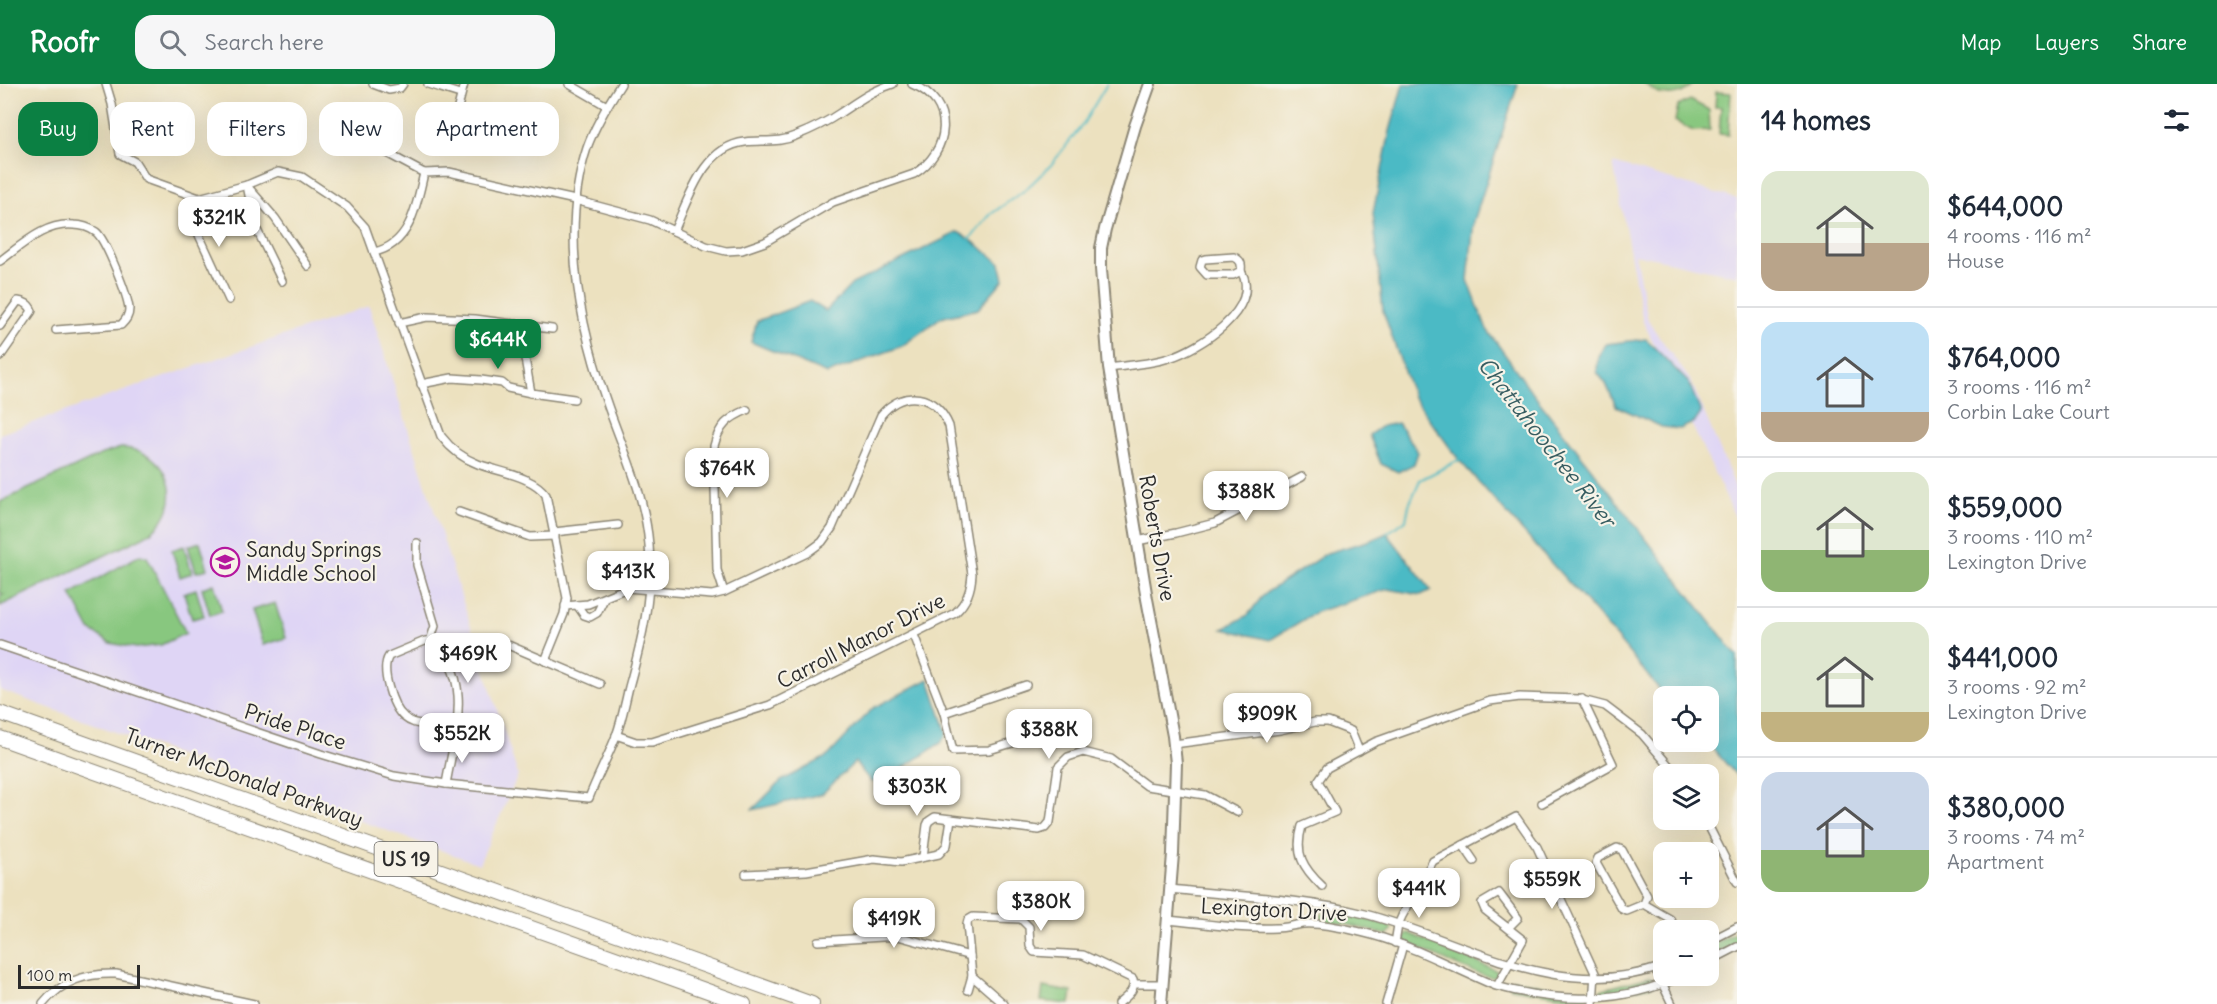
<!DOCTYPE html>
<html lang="en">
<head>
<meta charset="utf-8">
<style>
	body { margin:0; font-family:Delius,sans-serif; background:#f6f6f7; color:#1f2937; height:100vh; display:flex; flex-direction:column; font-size:22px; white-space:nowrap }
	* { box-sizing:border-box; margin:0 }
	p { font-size:20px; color:#747a83 }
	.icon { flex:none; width:33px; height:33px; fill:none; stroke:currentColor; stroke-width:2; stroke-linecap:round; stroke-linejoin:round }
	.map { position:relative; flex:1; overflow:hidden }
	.drawer { display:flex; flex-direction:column; background:#fff; width:480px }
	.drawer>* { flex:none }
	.hud { position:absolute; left:18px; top:18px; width:570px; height:54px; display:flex; gap:12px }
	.fabs { position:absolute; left:1653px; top:602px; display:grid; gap:12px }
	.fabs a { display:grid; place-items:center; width:66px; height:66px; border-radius:12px; background:#fff; box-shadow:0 6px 24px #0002; font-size:30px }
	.scale { position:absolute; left:18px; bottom:15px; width:122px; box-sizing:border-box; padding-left:6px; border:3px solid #2b2b2b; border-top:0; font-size:16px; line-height:21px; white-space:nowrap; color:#2b2b2b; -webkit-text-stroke:4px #f7f3e8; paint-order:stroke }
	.price { position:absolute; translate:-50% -51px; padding:0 14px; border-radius:12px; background:#fff; color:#222; font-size:20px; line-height:39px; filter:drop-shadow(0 2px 3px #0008) }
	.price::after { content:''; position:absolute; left:50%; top:36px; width:18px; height:14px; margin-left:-9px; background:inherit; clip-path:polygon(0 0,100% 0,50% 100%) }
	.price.selected { background:#0b8043; color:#fff }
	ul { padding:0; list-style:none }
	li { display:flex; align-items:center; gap:18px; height:150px; padding:0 24px }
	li+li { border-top:2px solid #e0e1e3 }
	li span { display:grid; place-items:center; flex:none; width:168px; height:120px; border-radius:18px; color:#555 }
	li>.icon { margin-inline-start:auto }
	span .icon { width:72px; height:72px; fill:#fffc; stroke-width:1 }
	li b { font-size:26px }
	h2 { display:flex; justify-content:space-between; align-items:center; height:72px; padding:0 24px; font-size:26px }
	.pill { padding:0 21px; border-radius:18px; background:#fff; box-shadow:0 6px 24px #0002; font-size:21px; line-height:54px }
	.pill.selected { background:#0b8043; color:#fff }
	header { display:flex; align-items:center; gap:36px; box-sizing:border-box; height:84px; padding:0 30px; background:#0b8043; color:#fff }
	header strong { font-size:28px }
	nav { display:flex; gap:33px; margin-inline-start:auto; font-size:21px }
	.search { width:420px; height:54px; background:#f6f6f7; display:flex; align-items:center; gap:15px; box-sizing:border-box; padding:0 21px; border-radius:18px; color:#747a83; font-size:22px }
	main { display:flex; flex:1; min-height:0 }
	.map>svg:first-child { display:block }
	.built { fill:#dfd5f5 }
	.green { fill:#88c77f; stroke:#5a7955; stroke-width:1.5 }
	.water { fill:#4cbac5; stroke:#3c7278; stroke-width:1.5 }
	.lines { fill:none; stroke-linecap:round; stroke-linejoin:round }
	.stream { stroke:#4cbac5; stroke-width:2 }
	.street-casing { stroke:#8c8675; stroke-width:10 }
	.secondary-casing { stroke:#8c8675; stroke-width:14 }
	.highway-casing { stroke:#8c8675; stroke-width:16 }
	.street { stroke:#fff; stroke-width:7 }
	.secondary { stroke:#fff; stroke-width:10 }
	.highway { stroke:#fff; stroke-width:14 }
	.labels { text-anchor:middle; stroke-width:4.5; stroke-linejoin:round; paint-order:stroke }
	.shield { fill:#f7f3e8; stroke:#686764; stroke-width:1.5 }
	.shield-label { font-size:20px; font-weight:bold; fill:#2b2b2b }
	.street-label { font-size:21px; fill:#2b2b2b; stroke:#f7f3e8 }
	.poi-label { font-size:21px; fill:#2b2b2b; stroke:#f7f3e8; text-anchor:start }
	.water-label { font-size:22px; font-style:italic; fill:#375d61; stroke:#f7f3e8 }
</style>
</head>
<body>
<header>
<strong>Roofr</strong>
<div class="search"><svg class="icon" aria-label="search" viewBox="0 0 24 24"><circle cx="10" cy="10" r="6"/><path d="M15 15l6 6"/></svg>Search here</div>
<nav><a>Map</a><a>Layers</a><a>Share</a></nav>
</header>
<main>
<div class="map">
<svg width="1737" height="920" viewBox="0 0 1737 920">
	<rect width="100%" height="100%" fill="#f7f3e8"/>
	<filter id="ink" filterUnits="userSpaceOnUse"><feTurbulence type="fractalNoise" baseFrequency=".0167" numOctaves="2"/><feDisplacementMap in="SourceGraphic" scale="12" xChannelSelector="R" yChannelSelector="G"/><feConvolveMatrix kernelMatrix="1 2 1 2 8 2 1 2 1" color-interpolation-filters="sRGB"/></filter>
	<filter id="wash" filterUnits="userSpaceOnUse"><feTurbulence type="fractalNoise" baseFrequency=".008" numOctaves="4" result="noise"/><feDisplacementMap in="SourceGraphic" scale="24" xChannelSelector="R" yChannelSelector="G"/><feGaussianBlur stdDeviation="1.35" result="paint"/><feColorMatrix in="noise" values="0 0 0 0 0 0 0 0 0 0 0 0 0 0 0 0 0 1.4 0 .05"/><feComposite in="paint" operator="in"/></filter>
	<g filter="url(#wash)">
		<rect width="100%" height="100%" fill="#ece1bf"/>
		<g class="built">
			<path d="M 1613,79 L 1737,115 L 1737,192 L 1635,170 L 1648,237 L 1691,297 L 1737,407 L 1737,437 L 1643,237 Z"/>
			<path d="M 369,222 L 518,691 L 479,780 L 0,606 L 0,350 Z"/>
		</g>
		<g class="green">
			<path d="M 1645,0 L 1693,0 C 1679,16 1660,14 1645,0 Z"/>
			<path d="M 1716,8 L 1731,9 L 1728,51 L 1719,50 L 1721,23 L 1715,23 Z"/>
			<path d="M 1690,16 L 1709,26 L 1710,46 L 1693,47 L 1675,37 L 1678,22 Z"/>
			<path d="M 121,364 C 174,365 189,429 143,453 L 0,522 L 0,512 L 4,510 L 0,509 L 0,418 L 102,370 Z"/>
			<path d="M 200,458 L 208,485 L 196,488 L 188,462 Z"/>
			<path d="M 184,462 L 192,489 L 180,493 L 172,466 Z"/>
			<path d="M 140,471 L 147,473 L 186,549 L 161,561 L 136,564 L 110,559 L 90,546 L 71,510 Z"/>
			<path d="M 214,500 L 222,527 L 210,531 L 202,504 Z"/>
			<path d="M 196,505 L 204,532 L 192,535 L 184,509 Z"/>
			<path d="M 275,519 L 286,554 L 263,561 L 252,526 Z"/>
			<path d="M 1327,828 L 1353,832 L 1385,840 L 1390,842 L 1392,847 L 1387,851 L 1346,840 L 1326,837 L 1321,833 L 1322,830 Z"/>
			<path d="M 1737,848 L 1737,859 L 1709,874 L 1708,863 Z"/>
			<path d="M 1408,849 L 1493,885 L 1498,888 L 1497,893 C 1485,897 1423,866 1408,859 L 1404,857 L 1404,853 Z"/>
			<path d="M 1650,893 L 1654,896 L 1652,902 L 1601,912 L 1601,906 L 1604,905 Z"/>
			<path d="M 1512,895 L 1554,904 L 1585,906 L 1588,907 L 1590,911 L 1585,915 L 1511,904 L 1509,899 Z"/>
			<path d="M 1043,903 L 1072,908 L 1070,920 L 1041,917 Z"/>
		</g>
		<g class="water">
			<path d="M 1403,0 L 1518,0 L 1474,137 L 1468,196 L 1486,244 L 1531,307 L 1737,572 L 1737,692 L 1706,657 L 1708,657 L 1708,612 L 1665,612 L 1595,528 L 1459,376 L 1413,313 L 1383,227 L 1373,129 L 1390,47 Z"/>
			<path d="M 509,27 L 519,30 L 510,56 L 500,52 Z"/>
			<path d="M 958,148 L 970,155 L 1000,179 L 1004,195 L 978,225 L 940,234 L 902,262 L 827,290 L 751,258 L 757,237 L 810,217 L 826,227 L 852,200 Z"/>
			<path d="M 1646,255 L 1689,299 L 1701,329 L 1695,338 L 1680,345 L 1662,343 L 1616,322 L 1606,300 L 1597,288 L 1598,272 L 1606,260 Z"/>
			<path d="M 1398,339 L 1418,368 L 1414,380 L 1398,388 L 1381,380 L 1369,351 L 1382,342 Z"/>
			<path d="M 1387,449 L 1431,506 L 1421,511 L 1388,505 L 1316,528 L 1270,556 L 1223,545 L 1248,531 L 1264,510 L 1327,469 L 1371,456 Z"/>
			<path d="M 929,595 L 947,649 L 941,659 L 882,698 L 871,698 L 855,678 L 822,710 L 752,726 L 781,697 L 828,672 L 873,624 Z"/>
		</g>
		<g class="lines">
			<g class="stream">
				<path d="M 970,155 L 991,130 L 1025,106 L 1051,81 L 1083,40 L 1107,0"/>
				<path d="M 1387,449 L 1406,436 L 1409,421 L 1420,396 L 1459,376 L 1459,374"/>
			</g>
		</g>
	</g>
	<g filter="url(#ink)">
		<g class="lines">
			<g class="street-casing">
				<g id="street">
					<path d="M 106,0 L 112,20 L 120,70 L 135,78 L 146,95 L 199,114 L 247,101 L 278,88 L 302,93 L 347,123 L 365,143 L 374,168 C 411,161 417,119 424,89"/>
					<path d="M 373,0 L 389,6 L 400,4 L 403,0"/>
					<path d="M 428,0 L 460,10"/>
					<path d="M 569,0 L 607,22"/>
					<path d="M 453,43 L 464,0"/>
					<path d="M 351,50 L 424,89 L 449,88 L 575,116 L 650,136 L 706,162 L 726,167 L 742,166 L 765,158 L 833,118 L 914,90 C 950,68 957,18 912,0"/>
					<path d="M 247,101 L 255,142 L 282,197"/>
					<path d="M 248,103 L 275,134 L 308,182"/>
					<path d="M 199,114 L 199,151 L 229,216"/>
					<path d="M 674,147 C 689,114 703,63 745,58 C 762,56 780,59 795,52 C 810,46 827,38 840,29 C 858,17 873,6 893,0"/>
					<path d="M 374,168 L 441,352 C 451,365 462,374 478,380 C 499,388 533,392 546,411 L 567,514 L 564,530 L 545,577"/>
					<path d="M 1234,173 C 1241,176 1242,180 1241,187 L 1233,191 L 1207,191 L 1200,183 L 1202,176 L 1205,175 Z"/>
					<path d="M 0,177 C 22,161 45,138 74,141 C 81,141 90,144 96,148 C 106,156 128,212 129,225 C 129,232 126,236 121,241 L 56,246"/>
					<path d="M 399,239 L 427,233 L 475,235 L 552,245"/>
					<path d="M 519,240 L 531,309"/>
					<path d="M 0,242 L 18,217 C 25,218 29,220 32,227 L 0,273"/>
					<path d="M 1109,284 C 1129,281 1150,280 1169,274 C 1198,265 1263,225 1241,187"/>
					<path d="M 421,300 L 452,294 L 481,296 L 502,299 L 508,304 L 531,309 L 574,315"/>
					<path d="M 459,428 L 530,453 L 555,452"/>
					<path d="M 554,448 L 618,441"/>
					<path d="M 1137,457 L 1176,449 L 1215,439 L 1302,393"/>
					<path d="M 417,459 L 417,481 L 435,542 L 430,557"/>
					<path d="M 724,508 L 717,486 L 714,362 C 719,342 728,334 747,326"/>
					<path d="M 577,521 L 584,531 L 590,533 L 597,529 L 604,515"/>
					<path d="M 565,522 L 588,520 L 627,504 L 712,511 L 724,508 L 807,469 L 822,458 L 832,444 L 881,331 C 904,304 936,310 949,342 L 972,490 C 971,506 967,518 955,529 L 770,621 L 652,658 L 636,658 L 616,651"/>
					<path d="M 914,551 L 944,629 L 1026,601"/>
					<path d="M 494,555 L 600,600"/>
					<path d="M 0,561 L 321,670 L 394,692 L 446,700 L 589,714 C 597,693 608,673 616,652 C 622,636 625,619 629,603 C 642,556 653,510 649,461 C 645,411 624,368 608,322 C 579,241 560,147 587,64 C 595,41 608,20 621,0"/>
					<path d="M 944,629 L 953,667 L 989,666 L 1039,651"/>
					<path d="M 1174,660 L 1280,646 L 1315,638 L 1328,638 L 1351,647 L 1359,667"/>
					<path d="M 446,700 C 454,652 476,592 430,557 L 425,557 L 389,572 C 380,585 392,623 404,633 C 421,648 435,630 453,658"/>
					<path d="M 1542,719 L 1613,680 L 1582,615"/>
					<path d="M 1705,735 L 1737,798"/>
					<path d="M 1463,761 L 1474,777"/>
					<path d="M 923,773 L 927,741 L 929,737 L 935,733 L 1039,746 L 1045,744 L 1050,738 L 1058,683 L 1068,673 L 1083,668 L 1111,675 L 1147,702 L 1205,711 L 1237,728"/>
					<path d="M 746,790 L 806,787 L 874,775 L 901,778 L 939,770 L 947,761 L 951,735"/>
					<path d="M 1322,802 C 1303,784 1294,770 1302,742 L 1335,728 L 1318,697 L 1327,684 L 1375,658 L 1490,617 L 1520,613 L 1578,615 L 1605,622 L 1642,650 L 1676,690"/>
					<path d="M 1170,805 C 1234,812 1302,814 1365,830 C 1467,857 1555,920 1664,882"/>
					<path d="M 1644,820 L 1647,812 L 1622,766 L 1617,764 L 1598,774 L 1596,779 L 1622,825 L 1627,827 L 1644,820 L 1670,835 L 1677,846"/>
					<path d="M 1167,836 C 1202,839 1241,846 1276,844 C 1285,844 1294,841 1303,840 C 1322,839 1343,844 1361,848 C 1409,859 1452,884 1496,902 C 1561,920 1622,920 1684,891"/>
					<path d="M 818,857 L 898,852 L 970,872"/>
					<path d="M 1708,858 L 1737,843"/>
					<path d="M 1395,859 L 1398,841 L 1402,832 L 1433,777 L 1516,733 L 1537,763 L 1595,889 L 1593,920"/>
					<path d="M 1708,878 L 1737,863"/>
					<path d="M 1656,886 L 1672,920"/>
					<path d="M 972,892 L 1004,920"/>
					<path d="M 1134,900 L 1162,900"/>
					<path d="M 1497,902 L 1523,856 L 1485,826 L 1482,819 L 1499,809 L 1518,834 L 1508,844"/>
					<path d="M 968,906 L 972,892 L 967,840 L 968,836 L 973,833 L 1021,835 L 1029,843 L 1030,862 L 1034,868 L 1083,871 L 1133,895 C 1136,907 1126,913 1118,920"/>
					<path d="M 43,920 C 62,896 87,889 116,890 L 254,920"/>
					<path d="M 1386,920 L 1403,861"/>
				</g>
			</g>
			<g class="secondary-casing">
				<path id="secondary" d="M 1150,0 L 1135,42 L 1105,145 L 1101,164 L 1101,185 L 1109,284 L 1147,515 L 1173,652 L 1176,679 L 1173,770 L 1161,920"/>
			</g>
			<g class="highway-casing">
				<g id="highway">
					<path d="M 0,629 L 812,920"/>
					<path d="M 0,654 L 744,920"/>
				</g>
			</g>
			<use href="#street" class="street"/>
			<use href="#secondary" class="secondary"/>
			<use href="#highway" class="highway"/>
		</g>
	</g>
	<defs>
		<g id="school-ring" transform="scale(1.5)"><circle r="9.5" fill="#f7f3e8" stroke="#b5179e" stroke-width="1.5"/><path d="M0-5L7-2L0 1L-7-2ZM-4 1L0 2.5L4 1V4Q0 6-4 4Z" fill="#b5179e"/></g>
	</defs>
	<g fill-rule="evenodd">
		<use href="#school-ring" x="225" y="478"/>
	</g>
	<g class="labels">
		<rect class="shield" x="374.5" y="758" width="63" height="34" rx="4.5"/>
		<g class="shield-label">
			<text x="406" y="782">US 19</text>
		</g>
		<g class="street-label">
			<text transform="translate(1157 454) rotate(80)" y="7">Roberts Drive</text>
			<text transform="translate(861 557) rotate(-27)" y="7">Carroll Manor Drive</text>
			<text transform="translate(295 643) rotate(18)" y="7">Pride Place</text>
			<text transform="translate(244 694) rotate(20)" y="7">Turner McDonald Parkway</text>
			<text transform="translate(1274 826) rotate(3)" y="7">Lexington Drive</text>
		</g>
		<g class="poi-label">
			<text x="246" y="473">Sandy Springs<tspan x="246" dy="24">Middle School</tspan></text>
		</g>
		<g class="water-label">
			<text transform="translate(1547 358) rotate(52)" y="8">Chattahoochee River</text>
		</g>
	</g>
</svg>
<div class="fabs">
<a><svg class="icon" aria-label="locate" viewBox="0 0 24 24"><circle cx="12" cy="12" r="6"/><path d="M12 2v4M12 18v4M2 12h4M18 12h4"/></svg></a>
<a><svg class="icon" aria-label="layers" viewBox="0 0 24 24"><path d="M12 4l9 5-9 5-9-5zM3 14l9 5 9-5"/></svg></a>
<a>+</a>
<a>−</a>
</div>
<div class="scale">100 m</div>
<b class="price" style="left:219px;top:164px">$321K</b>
<b class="price selected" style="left:498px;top:286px">$644K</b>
<b class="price" style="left:727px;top:415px">$764K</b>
<b class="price" style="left:1246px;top:438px">$388K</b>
<b class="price" style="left:628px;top:518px">$413K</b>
<b class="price" style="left:468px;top:600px">$469K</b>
<b class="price" style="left:1267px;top:660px">$909K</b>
<b class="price" style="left:1049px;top:676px">$388K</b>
<b class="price" style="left:462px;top:680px">$552K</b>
<b class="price" style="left:917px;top:733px">$303K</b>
<b class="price" style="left:1552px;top:826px">$559K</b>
<b class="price" style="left:1419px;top:835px">$441K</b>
<b class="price" style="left:1041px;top:848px">$380K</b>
<b class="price" style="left:894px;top:865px">$419K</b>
<div class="hud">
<a class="pill selected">Buy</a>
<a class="pill">Rent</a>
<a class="pill">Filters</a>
<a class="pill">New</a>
<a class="pill">Apartment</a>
</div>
</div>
<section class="drawer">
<h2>14 homes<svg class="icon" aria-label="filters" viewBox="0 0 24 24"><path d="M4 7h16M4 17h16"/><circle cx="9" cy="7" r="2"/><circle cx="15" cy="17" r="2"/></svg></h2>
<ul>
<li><span style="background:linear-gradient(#dfe7d0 60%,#b9a48a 0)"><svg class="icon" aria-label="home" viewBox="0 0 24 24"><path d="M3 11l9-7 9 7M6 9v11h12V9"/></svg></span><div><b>$644,000</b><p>4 rooms · 116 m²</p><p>House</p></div></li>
<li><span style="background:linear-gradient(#bfe0f5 75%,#b9a48a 0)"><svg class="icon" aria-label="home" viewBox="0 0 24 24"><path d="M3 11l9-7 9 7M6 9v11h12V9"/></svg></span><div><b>$764,000</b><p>3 rooms · 116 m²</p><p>Corbin Lake Court</p></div></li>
<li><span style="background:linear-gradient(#dfe7d0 65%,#8fb573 0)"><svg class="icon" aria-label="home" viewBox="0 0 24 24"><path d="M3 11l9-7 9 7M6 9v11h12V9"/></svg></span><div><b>$559,000</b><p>3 rooms · 110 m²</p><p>Lexington Drive</p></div></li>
<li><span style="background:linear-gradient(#dfe7d0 75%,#c2b280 0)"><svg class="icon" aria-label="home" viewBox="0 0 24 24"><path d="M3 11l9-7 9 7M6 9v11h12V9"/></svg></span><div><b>$441,000</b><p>3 rooms · 92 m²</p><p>Lexington Drive</p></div></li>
<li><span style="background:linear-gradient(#c9d6e8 65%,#8fb573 0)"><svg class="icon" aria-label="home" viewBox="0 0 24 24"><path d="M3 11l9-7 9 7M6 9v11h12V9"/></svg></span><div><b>$380,000</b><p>3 rooms · 74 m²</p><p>Apartment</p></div></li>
</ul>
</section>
</main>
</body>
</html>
